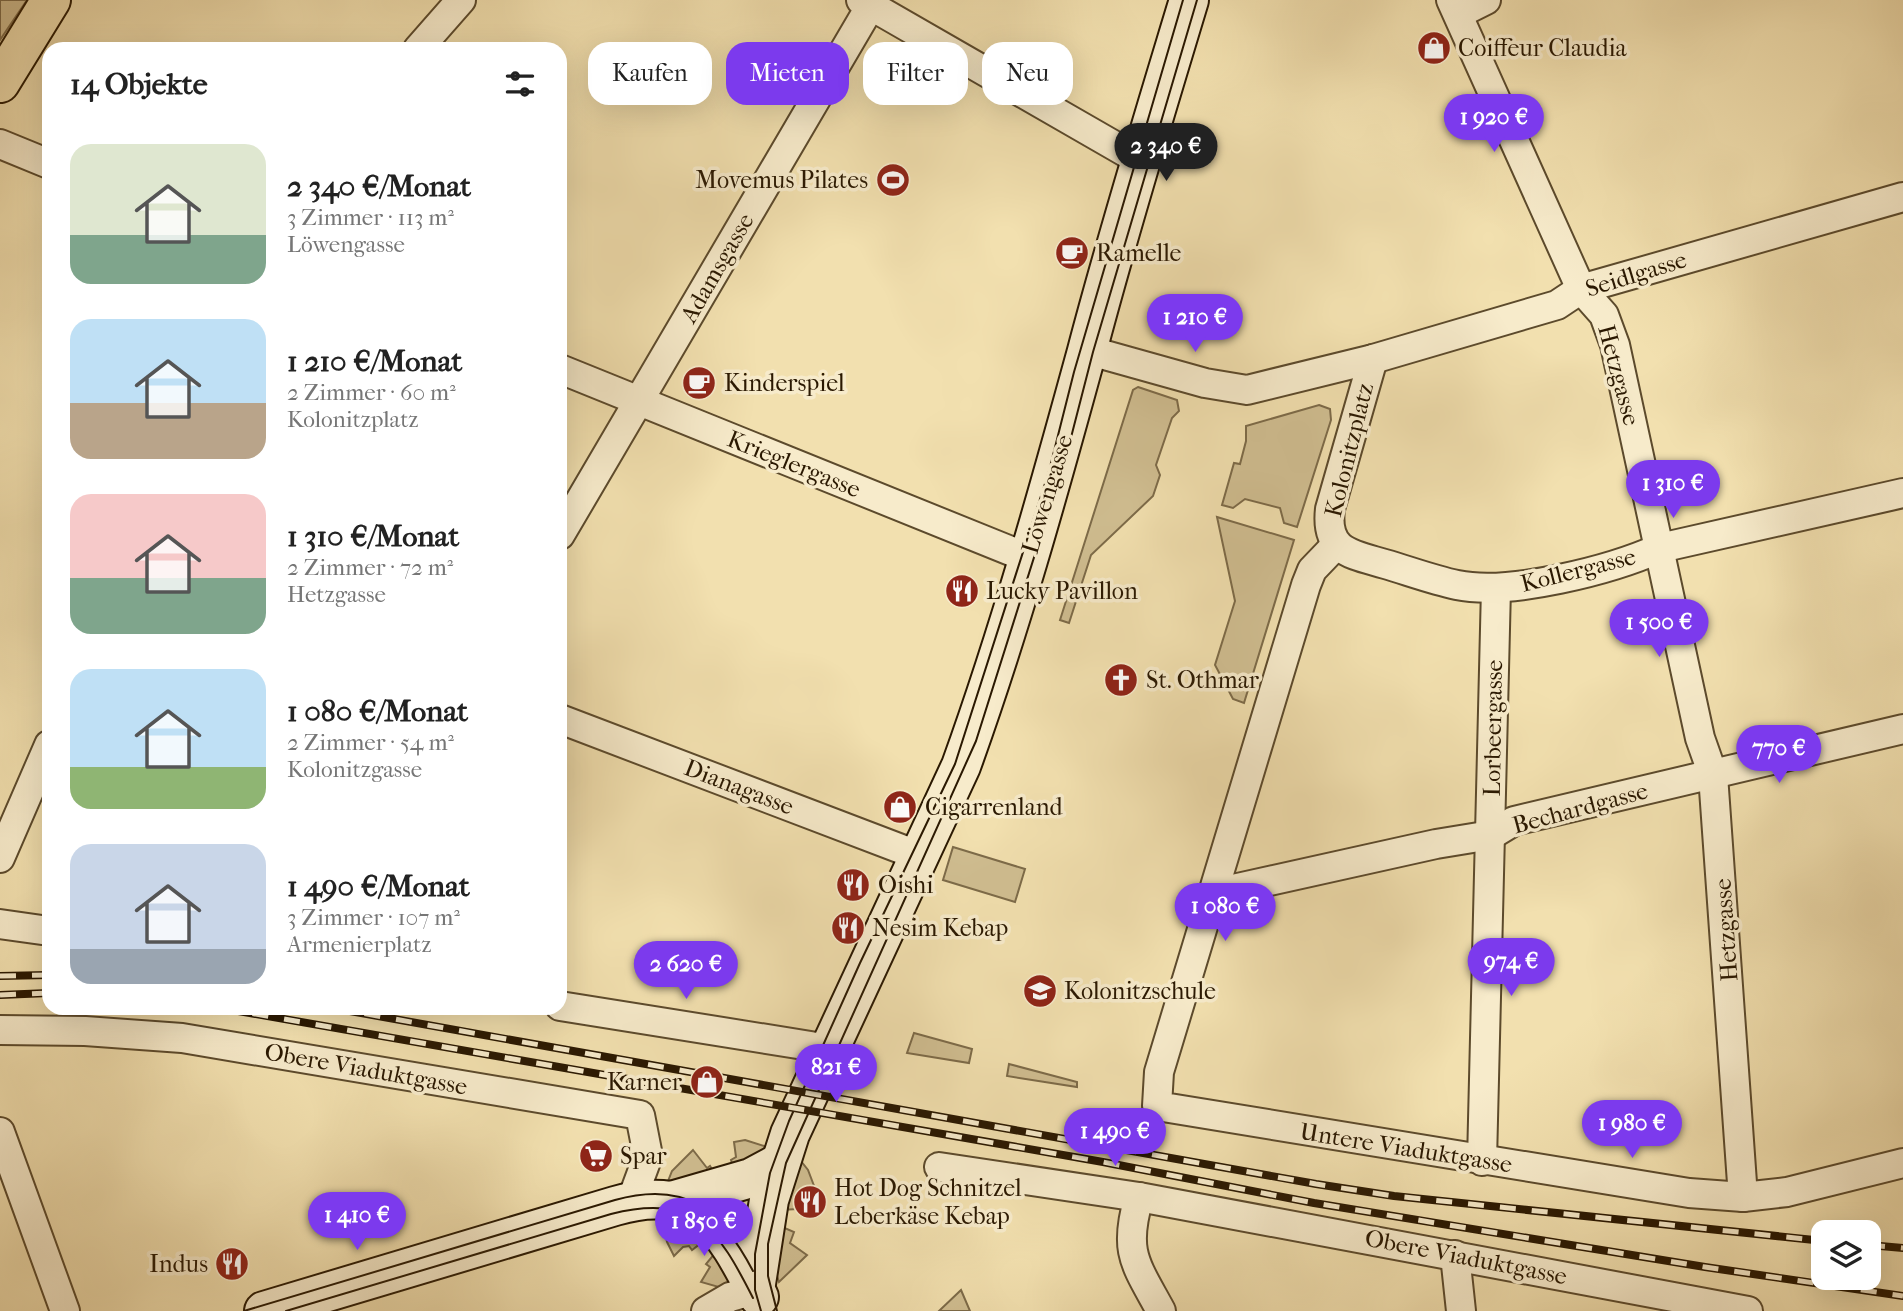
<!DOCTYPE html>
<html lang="de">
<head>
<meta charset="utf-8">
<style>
	body { margin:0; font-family:"IM FELL French Canon",serif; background:#f6f6f6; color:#222; height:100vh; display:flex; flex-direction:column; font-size:26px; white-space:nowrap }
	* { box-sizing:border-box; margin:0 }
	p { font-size:23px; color:#767676 }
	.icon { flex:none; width:38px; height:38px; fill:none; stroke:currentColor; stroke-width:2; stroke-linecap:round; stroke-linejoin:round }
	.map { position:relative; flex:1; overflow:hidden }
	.sheet { position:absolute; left:42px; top:42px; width:525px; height:973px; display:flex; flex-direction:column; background:#fff; border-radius:21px; box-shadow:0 7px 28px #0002 }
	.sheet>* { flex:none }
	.banner { position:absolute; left:588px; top:42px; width:665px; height:63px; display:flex; gap:14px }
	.buttons { position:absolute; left:1811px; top:1220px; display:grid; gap:14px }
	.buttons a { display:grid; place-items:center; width:70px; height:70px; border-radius:14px; background:#fff; box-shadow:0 7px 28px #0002; font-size:35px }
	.price { position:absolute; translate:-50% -60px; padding:0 16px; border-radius:24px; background:#7c3aed; color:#fff; font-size:23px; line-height:46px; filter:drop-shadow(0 2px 4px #0008) }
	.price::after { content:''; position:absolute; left:50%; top:42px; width:21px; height:16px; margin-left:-10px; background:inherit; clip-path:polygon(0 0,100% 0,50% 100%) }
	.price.selected { background:#222; color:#fff }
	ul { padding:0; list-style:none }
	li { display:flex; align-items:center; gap:21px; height:175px; padding:0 28px }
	li span { display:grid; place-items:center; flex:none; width:196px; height:140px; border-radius:21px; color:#555 }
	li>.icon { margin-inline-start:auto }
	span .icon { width:84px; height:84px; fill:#fffc; stroke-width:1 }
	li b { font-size:30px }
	h2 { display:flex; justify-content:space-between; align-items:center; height:84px; padding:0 28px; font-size:30px }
	.tag { padding:0 24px; border-radius:21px; background:#fff; box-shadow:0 7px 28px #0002; font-size:24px; line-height:63px }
	.tag.selected { background:#7c3aed; color:#fff }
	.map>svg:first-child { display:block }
	.green { fill:#d0be91; stroke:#7d6b49; stroke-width:2 }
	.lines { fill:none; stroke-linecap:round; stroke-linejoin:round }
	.street-casing { stroke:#5c4a2c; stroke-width:32 }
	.secondary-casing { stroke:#2a1801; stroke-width:42 }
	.primary-casing { stroke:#2a1801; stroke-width:42 }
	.street { stroke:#f7ebcb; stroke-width:28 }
	.secondary { stroke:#f7ebcb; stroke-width:38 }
	.primary { stroke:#f2e0af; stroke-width:38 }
	.tram { stroke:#2a1801; stroke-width:2 }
	.rail-casing { stroke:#2a1801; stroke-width:8 }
	.rail { stroke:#f7ebcb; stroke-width:5; stroke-dasharray:16; stroke-linecap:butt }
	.labels { text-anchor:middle; stroke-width:7; stroke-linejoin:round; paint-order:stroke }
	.poi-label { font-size:24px; fill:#2a1801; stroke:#f7ebcb; text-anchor:start }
	.street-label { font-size:24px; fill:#2a1801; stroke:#f7ebcb }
</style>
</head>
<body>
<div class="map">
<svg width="1903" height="1311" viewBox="0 0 1903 1311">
	<rect width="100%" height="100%" fill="#f2e0af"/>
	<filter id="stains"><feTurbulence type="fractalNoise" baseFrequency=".00286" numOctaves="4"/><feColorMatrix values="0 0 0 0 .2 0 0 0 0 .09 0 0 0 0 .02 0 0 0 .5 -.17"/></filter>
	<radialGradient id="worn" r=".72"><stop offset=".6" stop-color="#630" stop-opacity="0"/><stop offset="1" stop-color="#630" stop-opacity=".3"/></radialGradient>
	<g class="green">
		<path d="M 0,0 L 27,0 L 0,40 Z"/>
		<path d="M 1138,387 L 1177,400 L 1179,411 L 1172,418 L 1156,465 L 1160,475 L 1153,496 L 1091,555 L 1069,623 L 1060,620 L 1133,390 Z"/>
		<path d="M 1319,405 L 1330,409 L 1331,420 L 1297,527 L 1284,523 L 1280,508 L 1245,499 L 1233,508 L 1222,505 L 1234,463 L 1240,464 L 1246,441 L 1246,426 Z"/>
		<path d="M 1217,517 L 1294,540 L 1244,703 L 1233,699 L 1215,665 L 1235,601 Z"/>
		<path d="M 953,847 L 1025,869 L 1015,902 L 943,880 Z"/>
		<path d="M 914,1033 L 972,1049 L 969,1063 L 907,1053 Z"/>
		<path d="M 1009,1064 L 1077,1082 L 1077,1087 L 1007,1076 Z"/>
		<path d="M 745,1140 L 767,1147 L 756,1162 L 735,1173 L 731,1160 L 736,1157 L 734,1142 Z"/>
		<path d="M 693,1150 L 707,1168 L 710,1166 L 719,1181 L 666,1186 L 672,1171 Z"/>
		<path d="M 797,1156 L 808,1170 L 816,1191 L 797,1197 L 797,1209 L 781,1210 Z"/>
		<path d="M 662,1217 L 682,1224 L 705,1240 L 692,1250 L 689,1246 L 683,1247 L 674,1256 L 667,1242 Z"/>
		<path d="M 780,1226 L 794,1232 L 790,1243 L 807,1255 L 779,1282 L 776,1273 Z"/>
		<path d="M 715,1253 L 736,1292 L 701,1282 L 710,1267 L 706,1264 Z"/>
		<path d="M 961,1290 L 970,1311 L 939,1311 Z"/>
	</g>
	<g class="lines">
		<g class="street-casing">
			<g id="street">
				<path d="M 861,0 L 1141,161"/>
				<path d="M 1451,0 L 1581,289 L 1604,315 L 1615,345 L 1700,738 L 1713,775 L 1743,1197"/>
				<path d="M 1458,14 L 1486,0"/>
				<path d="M 418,49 L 461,0"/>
				<path d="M 0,144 L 49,164"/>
				<path d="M 1087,350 L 1205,383 L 1247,390 L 1373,359 L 1557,305 L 1581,289 L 1903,197"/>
				<path d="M 1373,359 L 1330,509 C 1325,552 1351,554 1385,564 C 1409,571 1433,580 1457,585 C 1510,596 1611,570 1660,548 L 1903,493"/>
				<path d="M 560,369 L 1028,558"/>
				<path d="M 560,535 L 874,0"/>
				<path d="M 1336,545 L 1312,570 L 1306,585 L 1159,1072 L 1157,1106 L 1689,1193 L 1743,1197 L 1787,1192 L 1903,1163"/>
				<path d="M 560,719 L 917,855"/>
				<path d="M 0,858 L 49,745"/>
				<path d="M 1215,893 L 1436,844 L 1491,835 L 1514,821 L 1903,729"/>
				<path d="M 0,924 L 49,931"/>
				<path d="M 560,1006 L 829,1049"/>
				<path d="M 0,1030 L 85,1031 L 182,1038 L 640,1115 L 648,1156 L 631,1202"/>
				<path d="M 0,1132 L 65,1311"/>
				<path d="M 1482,1161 L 1496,588"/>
				<path d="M 939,1167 L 1139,1197 L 1748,1311"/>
				<path d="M 1139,1197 C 1123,1252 1135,1263 1161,1311"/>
				<path d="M 1455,1255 L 1461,1311"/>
				<path d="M 706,1311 L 730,1297 L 755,1290"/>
			</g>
		</g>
		<g class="secondary-casing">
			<g id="secondary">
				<path d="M 668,1202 L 751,1178 L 779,1163"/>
				<path d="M 755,1290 L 769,1200 L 790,1134 L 961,766 C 1010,630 1049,490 1087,351 C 1118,233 1154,116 1189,0"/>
				<path d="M 264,1311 L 615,1206 C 701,1181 725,1232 759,1297"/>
			</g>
		</g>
		<g class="primary-casing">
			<path id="primary" d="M 0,83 L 51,0"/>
		</g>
		<use href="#street" class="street"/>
		<use href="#secondary" class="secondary"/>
		<use href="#primary" class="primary"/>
		<g class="tram">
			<path d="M 244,1311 L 615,1200 C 687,1180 721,1210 753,1271"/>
			<path d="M 286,1311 L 611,1214 C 695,1193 718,1229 753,1298"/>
			<path d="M 761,1311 L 755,1290 L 755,1254 L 770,1173 L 789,1121 L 860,963 L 955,764 L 1049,471 L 1074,372 L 1183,0"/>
			<path d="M 777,1311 L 768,1276 L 768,1244 L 786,1163 L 976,741 L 1067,453 L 1093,352 L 1197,0"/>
		</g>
		<g class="rail-casing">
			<g id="rail">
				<path d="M 0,976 L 49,975"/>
				<path d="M 0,995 L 49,993"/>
				<path d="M 221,1008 L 1103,1162 L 1314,1203 L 1705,1267 L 1903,1296"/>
				<path d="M 333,1008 L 1316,1184 L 1394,1196 L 1824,1241"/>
				<path d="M 1869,1245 L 1903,1248"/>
			</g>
		</g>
		<use href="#rail" class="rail"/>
	</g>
	<defs>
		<g id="shop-disc" transform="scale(1.75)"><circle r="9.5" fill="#8f2418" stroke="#f7ebcb"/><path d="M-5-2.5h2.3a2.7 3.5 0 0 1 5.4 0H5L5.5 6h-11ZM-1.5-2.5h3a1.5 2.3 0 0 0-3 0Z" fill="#fff"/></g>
		<g id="stadium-disc" transform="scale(1.75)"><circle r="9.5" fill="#8f2418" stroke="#f7ebcb"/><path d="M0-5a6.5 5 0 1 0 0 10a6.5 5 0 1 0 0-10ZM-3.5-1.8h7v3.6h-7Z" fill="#fff"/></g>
		<g id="cafe-disc" transform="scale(1.75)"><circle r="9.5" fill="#8f2418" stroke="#f7ebcb"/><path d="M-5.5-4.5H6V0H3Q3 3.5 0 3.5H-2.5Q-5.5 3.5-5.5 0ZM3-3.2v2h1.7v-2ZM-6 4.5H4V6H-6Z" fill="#fff"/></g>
		<g id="restaurant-disc" transform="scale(1.75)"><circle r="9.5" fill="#8f2418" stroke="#f7ebcb"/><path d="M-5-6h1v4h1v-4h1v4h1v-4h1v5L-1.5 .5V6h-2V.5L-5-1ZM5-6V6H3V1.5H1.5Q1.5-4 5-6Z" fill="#fff"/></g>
		<g id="church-disc" transform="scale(1.75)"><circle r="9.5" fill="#8f2418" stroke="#f7ebcb"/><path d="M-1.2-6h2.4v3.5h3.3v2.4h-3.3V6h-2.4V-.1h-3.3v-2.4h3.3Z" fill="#fff"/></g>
		<g id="school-disc" transform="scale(1.75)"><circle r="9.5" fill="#8f2418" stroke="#f7ebcb"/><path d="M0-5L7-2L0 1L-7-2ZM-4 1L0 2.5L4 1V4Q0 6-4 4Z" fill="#fff"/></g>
		<g id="supermarket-disc" transform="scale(1.75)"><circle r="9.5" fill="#8f2418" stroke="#f7ebcb"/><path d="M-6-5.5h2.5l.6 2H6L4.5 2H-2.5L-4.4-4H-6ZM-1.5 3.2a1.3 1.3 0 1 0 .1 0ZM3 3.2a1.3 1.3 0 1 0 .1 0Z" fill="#fff"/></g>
	</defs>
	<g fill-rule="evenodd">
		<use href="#shop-disc" x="1434" y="48"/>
		<use href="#stadium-disc" x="893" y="180"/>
		<use href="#cafe-disc" x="1072" y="253"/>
		<use href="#cafe-disc" x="699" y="383"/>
		<use href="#restaurant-disc" x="962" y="591"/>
		<use href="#church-disc" x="1121" y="680"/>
		<use href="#shop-disc" x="900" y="807"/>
		<use href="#restaurant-disc" x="853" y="885"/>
		<use href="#restaurant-disc" x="848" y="928"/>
		<use href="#school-disc" x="1040" y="991"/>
		<use href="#shop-disc" x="707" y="1082"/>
		<use href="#supermarket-disc" x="596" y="1156"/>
		<use href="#restaurant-disc" x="810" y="1202"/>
		<use href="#restaurant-disc" x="232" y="1264"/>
	</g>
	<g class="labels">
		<g class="poi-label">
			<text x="1458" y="56">Coiffeur Claudia</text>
			<text x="868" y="188" text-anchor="end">Movemus Pilates</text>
			<text x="1096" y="261">Ramelle</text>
			<text x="724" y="391">Kinderspiel</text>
			<text x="986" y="599">Lucky Pavillon</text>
			<text x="1146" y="688">St. Othmar</text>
			<text x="925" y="815">Cigarrenland</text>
			<text x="878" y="893">Oishi</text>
			<text x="872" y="936">Nesim Kebap</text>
			<text x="1064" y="999">Kolonitzschule</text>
			<text x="682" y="1090" text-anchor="end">Karner</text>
			<text x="620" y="1164">Spar</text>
			<text x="834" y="1196">Hot Dog Schnitzel<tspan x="834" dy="28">Leberkäse Kebap</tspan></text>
			<text x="208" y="1272" text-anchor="end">Indus</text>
		</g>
		<g class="street-label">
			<text transform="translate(717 268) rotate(-60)" y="8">Adamsgasse</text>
			<text transform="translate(1636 274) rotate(-17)" y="8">Seidlgasse</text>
			<text transform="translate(1619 375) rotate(75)" y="8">Hetzgasse</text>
			<text transform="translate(1349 450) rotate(-76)" y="8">Kolonitzplatz</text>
			<text transform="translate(794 464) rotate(22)" y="8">Krieglergasse</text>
			<text transform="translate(1047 494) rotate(-73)" y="8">Löwengasse</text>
			<text transform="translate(1578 570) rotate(-14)" y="8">Kollergasse</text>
			<text transform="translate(1493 728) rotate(-89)" y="8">Lorbeergasse</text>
			<text transform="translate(739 787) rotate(21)" y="8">Dianagasse</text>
			<text transform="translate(1580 808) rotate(-15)" y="8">Bechardgasse</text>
			<text transform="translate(1726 930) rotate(-94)" y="8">Hetzgasse</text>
			<text transform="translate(366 1069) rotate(10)" y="8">Obere Viaduktgasse</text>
			<text transform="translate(1406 1148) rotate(9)" y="8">Untere Viaduktgasse</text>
			<text transform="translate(1466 1257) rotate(11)" y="8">Obere Viaduktgasse</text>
		</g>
	</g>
	<rect width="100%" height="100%" filter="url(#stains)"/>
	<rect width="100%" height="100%" fill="url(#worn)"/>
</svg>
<div class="buttons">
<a><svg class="icon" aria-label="layers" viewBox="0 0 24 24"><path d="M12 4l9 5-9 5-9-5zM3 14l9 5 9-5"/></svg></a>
</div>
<b class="price" style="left:1494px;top:154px">1 920 €</b>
<b class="price selected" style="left:1166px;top:183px">2 340 €</b>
<b class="price" style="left:1195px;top:354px">1 210 €</b>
<b class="price" style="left:1673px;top:520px">1 310 €</b>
<b class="price" style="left:1659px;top:659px">1 500 €</b>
<b class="price" style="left:1779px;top:785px">770 €</b>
<b class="price" style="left:1225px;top:943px">1 080 €</b>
<b class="price" style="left:1511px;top:998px">974 €</b>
<b class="price" style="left:686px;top:1001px">2 620 €</b>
<b class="price" style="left:836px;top:1104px">821 €</b>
<b class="price" style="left:1632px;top:1160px">1 980 €</b>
<b class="price" style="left:1115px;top:1168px">1 490 €</b>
<b class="price" style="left:357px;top:1252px">1 410 €</b>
<b class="price" style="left:704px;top:1258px">1 850 €</b>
<div class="banner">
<a class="tag">Kaufen</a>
<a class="tag selected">Mieten</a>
<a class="tag">Filter</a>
<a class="tag">Neu</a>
</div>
<section class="sheet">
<h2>14 Objekte<svg class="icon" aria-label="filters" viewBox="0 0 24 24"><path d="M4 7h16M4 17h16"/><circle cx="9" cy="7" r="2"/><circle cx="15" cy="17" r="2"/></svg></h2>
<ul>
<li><span style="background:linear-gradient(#dfe7d0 65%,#7fa58c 0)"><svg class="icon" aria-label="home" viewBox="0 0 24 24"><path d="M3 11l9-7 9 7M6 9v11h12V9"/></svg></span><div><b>2 340 €/Monat</b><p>3 Zimmer · 113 m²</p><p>Löwengasse</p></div></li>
<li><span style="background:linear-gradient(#bfe0f5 60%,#b9a48a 0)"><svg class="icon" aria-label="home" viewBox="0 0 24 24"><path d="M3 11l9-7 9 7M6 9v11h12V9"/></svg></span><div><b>1 210 €/Monat</b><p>2 Zimmer · 60 m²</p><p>Kolonitzplatz</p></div></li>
<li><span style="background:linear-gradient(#f6c9c9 60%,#7fa58c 0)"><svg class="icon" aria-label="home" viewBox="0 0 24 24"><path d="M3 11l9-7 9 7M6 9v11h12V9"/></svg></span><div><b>1 310 €/Monat</b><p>2 Zimmer · 72 m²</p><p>Hetzgasse</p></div></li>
<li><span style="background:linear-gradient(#bfe0f5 70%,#8fb573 0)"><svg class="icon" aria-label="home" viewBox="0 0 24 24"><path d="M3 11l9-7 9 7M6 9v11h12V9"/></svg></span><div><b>1 080 €/Monat</b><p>2 Zimmer · 54 m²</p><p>Kolonitzgasse</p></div></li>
<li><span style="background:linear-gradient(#c9d6e8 75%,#9aa5b1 0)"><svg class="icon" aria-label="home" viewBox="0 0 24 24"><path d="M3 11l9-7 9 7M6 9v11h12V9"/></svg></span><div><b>1 490 €/Monat</b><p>3 Zimmer · 107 m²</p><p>Armenierplatz</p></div></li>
</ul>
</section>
</div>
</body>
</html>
